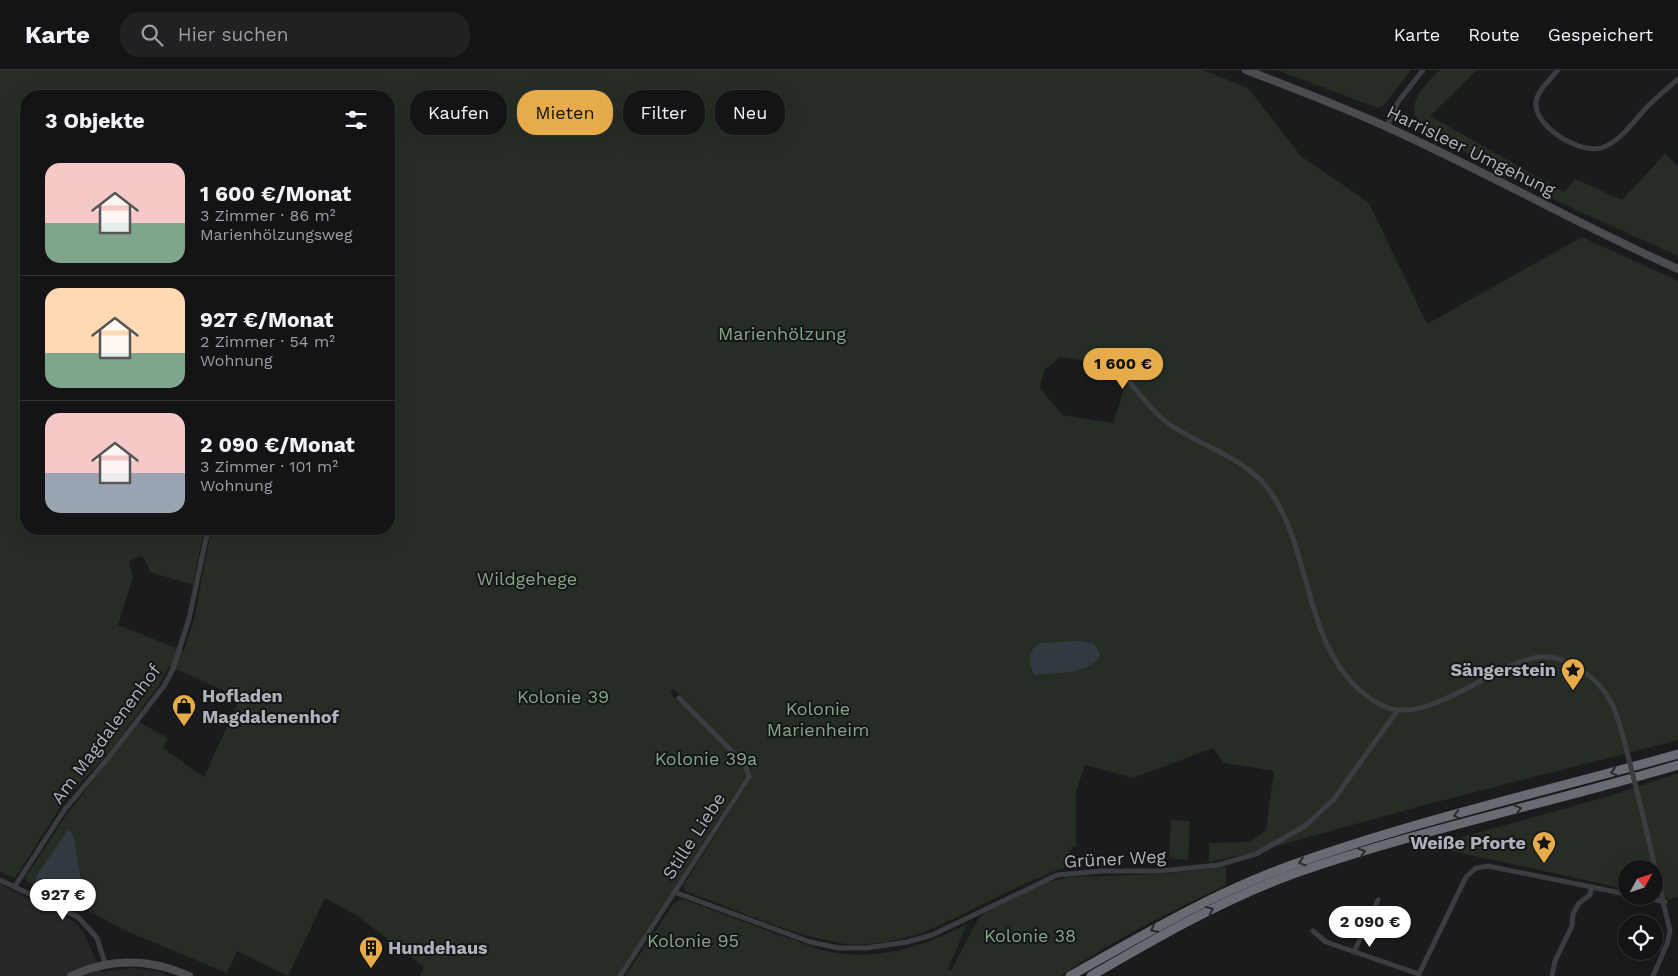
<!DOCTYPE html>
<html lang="de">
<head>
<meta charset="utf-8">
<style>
	body { margin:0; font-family:"Work Sans",sans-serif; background:#212123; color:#f1f3f6; height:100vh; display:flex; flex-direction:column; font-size:19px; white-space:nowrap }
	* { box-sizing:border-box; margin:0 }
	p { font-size:16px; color:#9d9ea1 }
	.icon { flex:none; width:28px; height:28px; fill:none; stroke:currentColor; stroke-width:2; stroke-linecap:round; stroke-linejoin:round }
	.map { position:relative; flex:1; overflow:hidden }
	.sheet { position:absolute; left:20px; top:20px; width:375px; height:445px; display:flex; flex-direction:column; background:#141416; border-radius:20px; box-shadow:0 5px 20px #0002,0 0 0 1px #333335 }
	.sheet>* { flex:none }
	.guide { position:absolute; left:410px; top:20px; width:475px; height:45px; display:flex; gap:10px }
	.needle { width:32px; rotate:50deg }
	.controls { position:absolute; left:1618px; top:790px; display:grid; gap:10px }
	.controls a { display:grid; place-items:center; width:45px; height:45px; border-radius:50%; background:#141416; box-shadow:0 5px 20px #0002,0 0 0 1px #333335; font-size:25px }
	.price { position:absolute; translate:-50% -42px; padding:0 11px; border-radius:18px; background:#fff; color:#222; font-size:16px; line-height:32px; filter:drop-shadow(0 1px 2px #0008) }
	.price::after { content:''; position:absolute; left:50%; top:30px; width:15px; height:11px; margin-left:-8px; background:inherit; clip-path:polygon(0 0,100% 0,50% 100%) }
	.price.selected { background:#e6ac49; color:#111 }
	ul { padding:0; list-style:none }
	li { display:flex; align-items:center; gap:15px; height:125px; padding:0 25px }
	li+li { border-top:1px solid #333335 }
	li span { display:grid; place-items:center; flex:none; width:140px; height:100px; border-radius:15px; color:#555 }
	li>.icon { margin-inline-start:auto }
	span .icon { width:60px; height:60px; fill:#fffc; stroke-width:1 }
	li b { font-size:21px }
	h2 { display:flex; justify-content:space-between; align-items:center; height:60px; padding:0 25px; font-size:21px }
	.tag { padding:0 18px; border-radius:20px; background:#141416; box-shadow:0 5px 20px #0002,0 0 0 1px #333335; font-size:18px; line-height:45px }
	.tag.selected { background:#e6ac49; color:#111 }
	header { display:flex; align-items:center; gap:30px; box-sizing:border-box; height:70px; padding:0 25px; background:#141416; border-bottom:1px solid #333335 }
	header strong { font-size:24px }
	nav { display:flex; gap:28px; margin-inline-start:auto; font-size:18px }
	.search { width:350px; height:45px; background:#212123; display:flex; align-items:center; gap:12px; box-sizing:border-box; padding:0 18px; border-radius:20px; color:#9d9ea1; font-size:19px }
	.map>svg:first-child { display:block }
	.built { fill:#27272a }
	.green { fill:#252d25; fill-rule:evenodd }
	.water { fill:#313a40 }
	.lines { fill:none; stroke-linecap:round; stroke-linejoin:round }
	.street { stroke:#3c3d41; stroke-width:5 }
	.secondary { stroke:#4a4c51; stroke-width:8 }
	.highway { stroke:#686b72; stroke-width:9 }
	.street-bridge { stroke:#3c3d41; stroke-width:5 }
	.oneway { stroke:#2a2b2e }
	.labels { text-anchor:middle; stroke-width:4; stroke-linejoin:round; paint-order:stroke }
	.street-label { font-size:18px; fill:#aeb2bb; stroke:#151618 }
	.park-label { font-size:18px; fill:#87a587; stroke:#151618 }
	.poi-label { font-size:18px; font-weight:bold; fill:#aeb2bb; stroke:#151618; text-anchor:end }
</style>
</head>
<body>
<header>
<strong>Karte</strong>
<div class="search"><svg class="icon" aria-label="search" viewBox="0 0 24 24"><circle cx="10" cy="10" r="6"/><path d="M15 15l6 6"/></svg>Hier suchen</div>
<nav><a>Karte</a><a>Route</a><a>Gespeichert</a></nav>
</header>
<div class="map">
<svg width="1678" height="906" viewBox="0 0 1678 906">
	<rect width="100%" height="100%" fill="#1b1b1d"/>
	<path class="built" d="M 0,814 L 76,853 L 84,863 L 101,902 L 133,898 L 157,901 L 170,906 L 0,906 Z"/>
	<g class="green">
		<path d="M 0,0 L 1203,0 L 1248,18 L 1301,86 L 1369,133 L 1427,254 L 1582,167 L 1678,211 L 1678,670 L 1425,735 L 1251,783 L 1209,792 L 1209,773 L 1250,772 L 1266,760 L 1274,701 L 1224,693 L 1213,678 L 1133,708 L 1085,695 L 1076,721 L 1076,777 L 1072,777 L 1067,797 C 1018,813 976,840 929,860 C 904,870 866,878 840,873 C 791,865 732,838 685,821 L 683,816 L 751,709 L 749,694 L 674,619 L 670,623 L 744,696 L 746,706 L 617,906 L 420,906 L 424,897 L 356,845 L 325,828 L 288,906 L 237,881 L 227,903 L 124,860 L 78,835 L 26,811 L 26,806 L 67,744 L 139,652 L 168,668 L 163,678 L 204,707 L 240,628 L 169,596 L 159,615 L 111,680 L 65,730 L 15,808 L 0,802 ZM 26,26 L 389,26 L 389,459 L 223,459 L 222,462 L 210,465 L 195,545 L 184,581 L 118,555 L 133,507 L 129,491 L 140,486 L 145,489 L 150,502 L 193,515 L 204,459 L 26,459 ZM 1061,287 L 1110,295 L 1126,313 L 1113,353 L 1062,345 L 1040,318 L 1045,299 ZM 1089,571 L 1085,599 L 1034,576 L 1039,573 Z"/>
		<path d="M 1277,0 L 1411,0 L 1384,35 L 1378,38 Z"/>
		<path d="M 1440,0 L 1477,0 L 1430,46 L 1564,122 L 1575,109 L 1622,130 L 1665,84 L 1678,96 L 1678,186 L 1574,139 L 1495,100 L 1421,55 C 1403,36 1425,14 1440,0 Z"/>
		<path d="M 1678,703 L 1678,827 L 1670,829 L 1654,825 L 1654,799 L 1626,799 L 1626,819 L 1429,776 L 1606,727 Z"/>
		<path d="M 1171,750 L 1190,751 L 1188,790 L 1169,788 Z"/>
		<path d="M 1226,797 L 1226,815 C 1168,842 1113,871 1060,906 L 625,906 L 674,833 L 682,829 C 715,841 747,853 780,865 C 800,872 824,883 846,884 C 889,888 929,873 967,854 L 948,899 L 951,901 L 978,849 L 984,843 L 1047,812 L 1071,807 L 1162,804 Z"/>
	</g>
	<g class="water">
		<path d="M 1077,571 C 1090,571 1097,573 1100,586 C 1087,605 1057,602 1035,605 C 1028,594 1028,580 1039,573 Z"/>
		<path d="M 67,761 L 70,761 L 73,765 L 84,829 L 81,832 L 36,812 L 35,808 Z"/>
	</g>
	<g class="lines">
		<g class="street">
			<path d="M 1558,0 C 1550,10 1535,22 1536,35 C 1537,59 1583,86 1604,77 C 1623,69 1635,49 1649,35 C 1658,26 1668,18 1678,9"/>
			<path d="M 1387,57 L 1398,32 L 1423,0"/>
			<path d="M 1093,290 L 1106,291 L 1114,295 C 1133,313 1148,339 1169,354 C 1202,377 1248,388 1272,424 C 1315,489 1304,594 1381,635 C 1427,659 1493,592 1540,587 C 1554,585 1569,592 1580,599 C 1612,620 1617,643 1626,678"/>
			<path d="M 1638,725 L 1670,861 L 1667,874 L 1653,906"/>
			<path d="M 0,810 L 78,847 L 97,868 L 105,893"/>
			<path d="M 15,816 L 65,739 L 109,687 L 164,616 L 173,599 L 189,549 L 208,459"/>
			<path d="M 674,822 L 810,872 L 839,878 L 866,878 L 907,872 L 932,865 L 1057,805 L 1102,801 L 1160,801 L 1218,795 L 1256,784 L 1305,756 L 1334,729 L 1397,641"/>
			<path d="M 1637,826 L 1665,832"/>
			<path d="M 1313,861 L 1326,872 L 1419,904"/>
			<path d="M 1354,882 L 1378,830"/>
			<path d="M 620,906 L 749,707 L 745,694 L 679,628"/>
			<path d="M 1418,906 L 1466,807 L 1476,798 L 1488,796 L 1626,824"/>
			<path d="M 1552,906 L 1555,891 L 1572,856 L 1573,844 L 1579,833 L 1590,825 L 1592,817"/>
		</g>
		<g class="secondary">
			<path d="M 1246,0 C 1293,18 1341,36 1387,57 C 1485,101 1579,155 1678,199"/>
			<path d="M 71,906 C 109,888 150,888 189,906"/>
		</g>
		<g class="highway">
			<path d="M 1070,906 C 1141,866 1212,824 1289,796 C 1416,750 1548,721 1678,684"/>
			<path d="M 1091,906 C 1156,868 1222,830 1293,804 C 1419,760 1550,733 1678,695"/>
		</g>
		<path class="street-bridge" d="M 1626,678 L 1638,725"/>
	</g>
	<defs><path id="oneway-chevron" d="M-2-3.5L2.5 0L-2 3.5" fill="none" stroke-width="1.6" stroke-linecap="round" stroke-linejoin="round" transform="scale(1.25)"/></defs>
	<g class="oneway">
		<use href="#oneway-chevron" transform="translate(1614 702) rotate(165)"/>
		<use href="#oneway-chevron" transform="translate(1518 739) rotate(-15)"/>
		<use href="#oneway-chevron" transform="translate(1457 745) rotate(165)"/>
		<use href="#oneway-chevron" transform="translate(1362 782) rotate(-18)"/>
		<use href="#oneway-chevron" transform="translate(1302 792) rotate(162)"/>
		<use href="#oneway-chevron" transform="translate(1210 840) rotate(-25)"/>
		<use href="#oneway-chevron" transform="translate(1154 859) rotate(152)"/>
	</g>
	<defs>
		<g id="sight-pin" transform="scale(1.25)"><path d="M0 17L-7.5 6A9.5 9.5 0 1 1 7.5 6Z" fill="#e6ac49" stroke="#151618"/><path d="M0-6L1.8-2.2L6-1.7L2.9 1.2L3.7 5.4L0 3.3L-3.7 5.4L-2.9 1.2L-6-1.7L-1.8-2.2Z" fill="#111"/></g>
		<g id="shop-pin" transform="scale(1.25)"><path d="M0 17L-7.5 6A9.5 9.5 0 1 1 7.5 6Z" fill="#e6ac49" stroke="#151618"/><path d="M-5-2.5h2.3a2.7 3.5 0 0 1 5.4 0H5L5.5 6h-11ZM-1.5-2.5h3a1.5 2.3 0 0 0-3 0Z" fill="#111"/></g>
		<g id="building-pin" transform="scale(1.25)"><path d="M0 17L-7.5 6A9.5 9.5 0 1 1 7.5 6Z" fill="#e6ac49" stroke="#151618"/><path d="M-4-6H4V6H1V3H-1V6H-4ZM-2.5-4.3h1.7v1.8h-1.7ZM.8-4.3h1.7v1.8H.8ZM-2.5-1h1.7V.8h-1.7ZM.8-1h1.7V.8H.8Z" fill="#111"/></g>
	</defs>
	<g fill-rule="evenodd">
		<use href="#sight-pin" x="1573" y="600"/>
		<use href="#shop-pin" x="184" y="636"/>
		<use href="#sight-pin" x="1544" y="773"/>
		<use href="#building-pin" x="371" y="878"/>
	</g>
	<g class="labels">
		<g class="street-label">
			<text transform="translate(1471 81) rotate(26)" y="6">Harrisleer Umgehung</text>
			<text transform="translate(106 664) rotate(-53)" y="6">Am Magdalenenhof</text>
			<text transform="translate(694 766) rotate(-57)" y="6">Stille Liebe</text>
			<text transform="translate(1115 789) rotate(-3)" y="6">Grüner Weg</text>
		</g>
		<g class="park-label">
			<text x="782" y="270">Marienhölzung</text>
			<text x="527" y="515">Wildgehege</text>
			<text x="563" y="633">Kolonie 39</text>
			<text x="818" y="645">Kolonie<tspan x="818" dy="21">Marienheim</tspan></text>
			<text x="706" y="695">Kolonie 39a</text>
			<text x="1030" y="872">Kolonie 38</text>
			<text x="693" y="877">Kolonie 95</text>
		</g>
		<g class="poi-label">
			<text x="1556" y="606">Sängerstein</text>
			<text x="202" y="632" text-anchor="start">Hofladen<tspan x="202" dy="21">Magdalenenhof</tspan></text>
			<text x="1526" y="779">Weiße Pforte</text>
			<text x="388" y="884" text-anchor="start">Hundehaus</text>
		</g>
	</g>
</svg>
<div class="controls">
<a><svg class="needle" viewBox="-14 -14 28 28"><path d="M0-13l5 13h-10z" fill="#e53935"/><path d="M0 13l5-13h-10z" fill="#9d9ea1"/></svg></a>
<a><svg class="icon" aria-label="locate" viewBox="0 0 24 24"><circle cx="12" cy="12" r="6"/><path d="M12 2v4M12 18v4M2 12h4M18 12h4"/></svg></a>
</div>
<b class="price selected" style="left:1123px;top:320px">1 600 €</b>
<b class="price" style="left:63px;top:851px">927 €</b>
<b class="price" style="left:1370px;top:878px">2 090 €</b>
<div class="guide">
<a class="tag">Kaufen</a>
<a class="tag selected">Mieten</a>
<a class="tag">Filter</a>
<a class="tag">Neu</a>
</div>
<section class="sheet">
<h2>3 Objekte<svg class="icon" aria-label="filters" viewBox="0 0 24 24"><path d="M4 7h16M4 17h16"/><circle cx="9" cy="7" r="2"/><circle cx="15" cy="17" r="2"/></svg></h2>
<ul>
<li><span style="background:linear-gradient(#f6c9c9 60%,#7fa58c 0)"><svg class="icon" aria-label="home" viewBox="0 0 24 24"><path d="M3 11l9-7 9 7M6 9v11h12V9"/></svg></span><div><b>1 600 €/Monat</b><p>3 Zimmer · 86 m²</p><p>Marienhölzungsweg</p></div></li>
<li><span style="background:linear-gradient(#ffd9b3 65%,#7fa58c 0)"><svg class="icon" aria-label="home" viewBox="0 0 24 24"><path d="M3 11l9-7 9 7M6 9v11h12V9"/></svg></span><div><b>927 €/Monat</b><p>2 Zimmer · 54 m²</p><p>Wohnung</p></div></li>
<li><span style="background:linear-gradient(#f6c9c9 60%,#9aa5b1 0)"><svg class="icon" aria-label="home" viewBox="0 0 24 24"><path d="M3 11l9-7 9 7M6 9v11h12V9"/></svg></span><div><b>2 090 €/Monat</b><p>3 Zimmer · 101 m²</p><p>Wohnung</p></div></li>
</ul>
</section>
</div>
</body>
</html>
